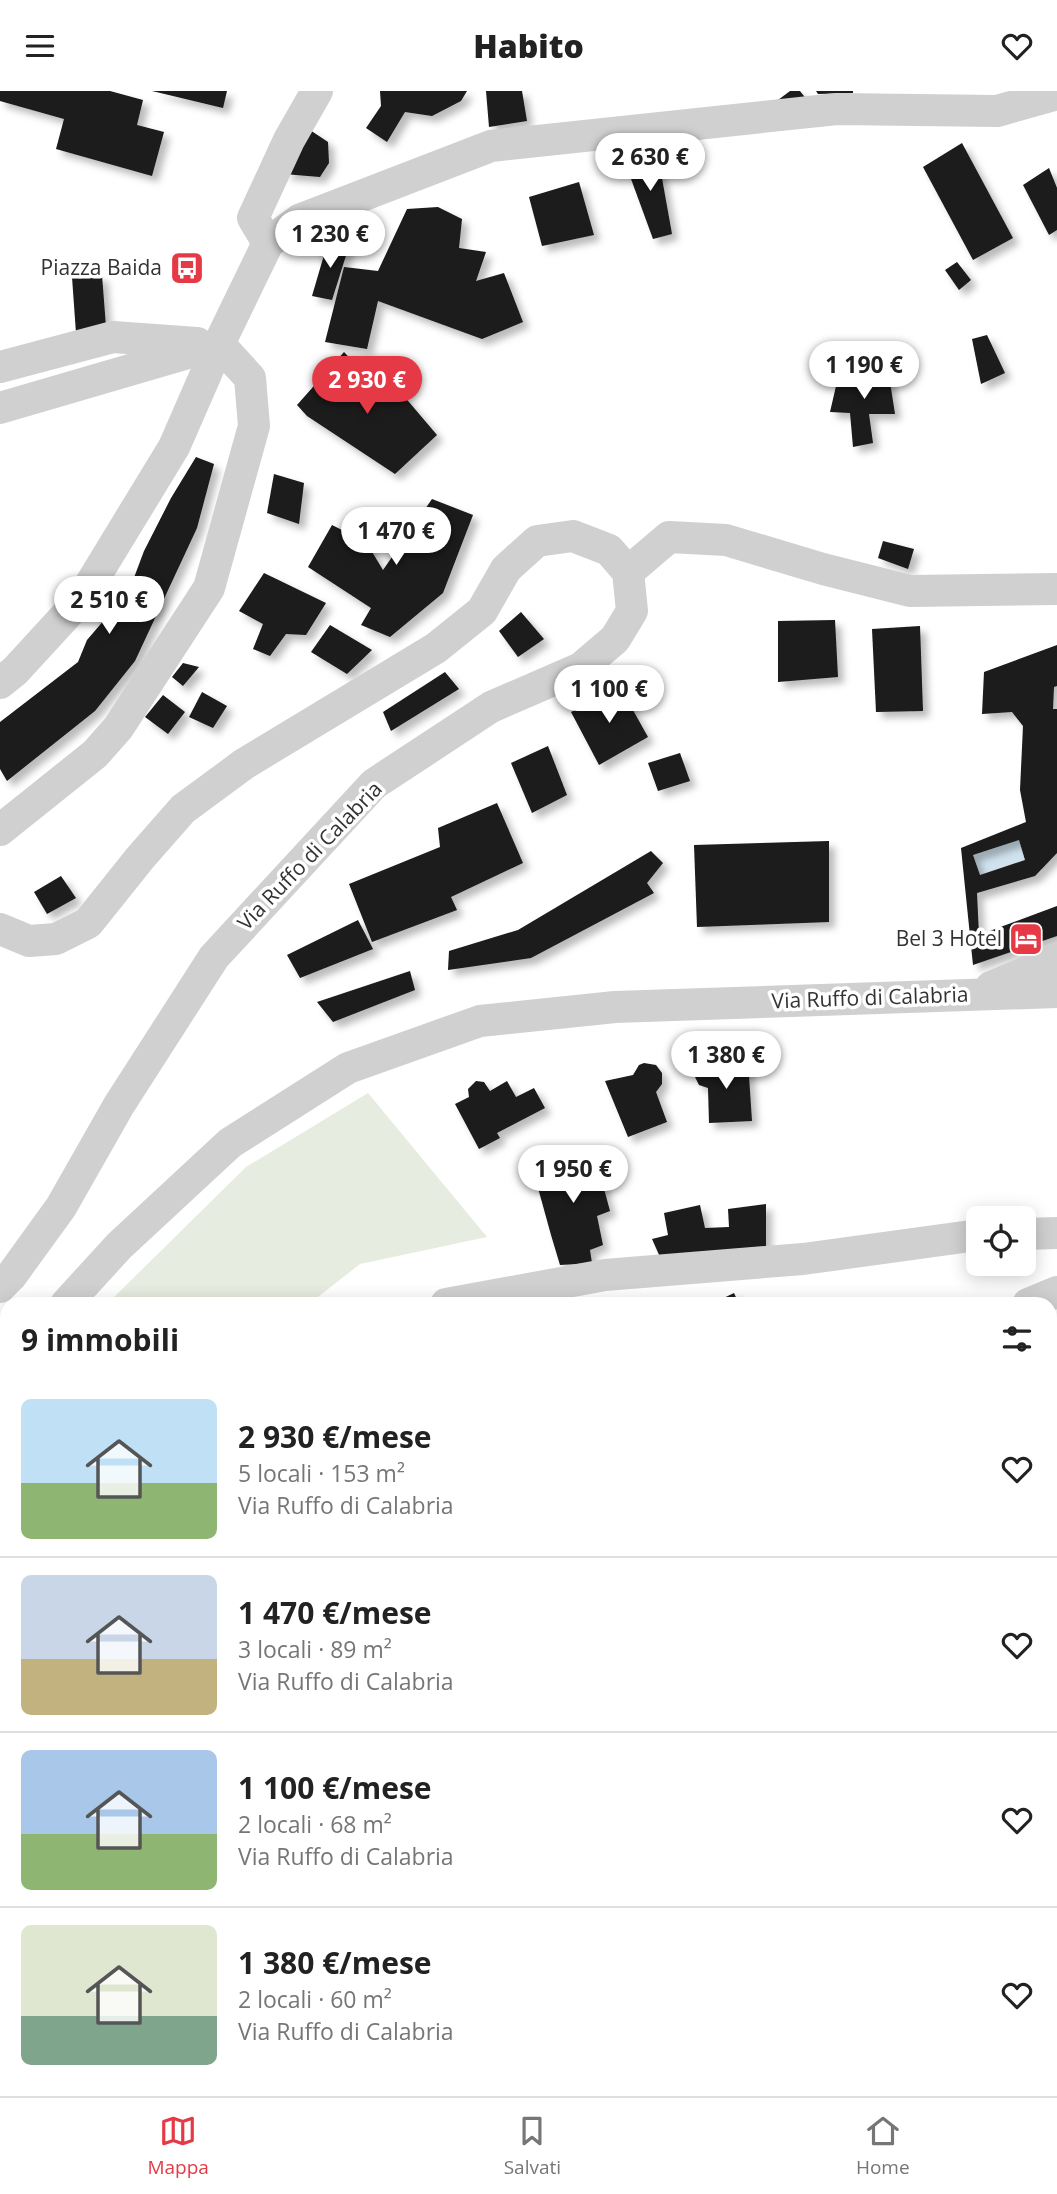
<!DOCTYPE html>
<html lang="it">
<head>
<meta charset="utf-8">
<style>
	body { margin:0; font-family:"Open Sans",sans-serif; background:#f2f2f2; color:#222; height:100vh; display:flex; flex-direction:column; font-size:26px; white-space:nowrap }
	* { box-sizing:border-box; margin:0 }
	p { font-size:23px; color:#767676 }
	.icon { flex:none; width:38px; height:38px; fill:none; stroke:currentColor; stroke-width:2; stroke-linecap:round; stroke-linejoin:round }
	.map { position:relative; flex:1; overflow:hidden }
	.sheet { position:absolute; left:0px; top:1206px; width:1057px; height:800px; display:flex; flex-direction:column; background:#fff; border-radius:21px 21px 0 0; box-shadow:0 4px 18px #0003 }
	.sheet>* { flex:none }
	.controls { position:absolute; left:966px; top:1115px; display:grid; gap:14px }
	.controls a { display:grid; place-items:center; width:70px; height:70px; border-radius:10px; background:#fff; box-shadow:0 4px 18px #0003; font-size:35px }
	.price { position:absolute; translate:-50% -60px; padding:0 16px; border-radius:24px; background:#fff; color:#222; font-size:23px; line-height:46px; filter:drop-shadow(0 2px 4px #0008) }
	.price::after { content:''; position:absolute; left:50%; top:42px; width:21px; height:16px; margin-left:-10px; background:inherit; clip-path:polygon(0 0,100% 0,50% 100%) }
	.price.active { background:#e63946; color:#fff }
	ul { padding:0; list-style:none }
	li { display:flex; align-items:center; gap:21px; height:175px; padding:0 21px }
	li+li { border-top:2px solid #e0e0e0 }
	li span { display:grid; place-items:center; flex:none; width:196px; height:140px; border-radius:10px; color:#555 }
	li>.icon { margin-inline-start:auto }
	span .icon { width:84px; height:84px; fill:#fffc; stroke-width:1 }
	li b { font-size:30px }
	h2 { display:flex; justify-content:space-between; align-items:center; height:84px; padding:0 21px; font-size:30px }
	header { display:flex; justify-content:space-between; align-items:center; height:91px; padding:0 21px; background:#fff; font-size:32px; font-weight:800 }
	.menu { display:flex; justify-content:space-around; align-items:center; height:98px; border-top:2px solid #e0e0e0; background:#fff; font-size:19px; color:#767676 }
	.menu a { display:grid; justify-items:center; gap:4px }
	.menu .active { color:#e63946 }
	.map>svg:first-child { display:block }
	.green { fill:#e6ecdf }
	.water { fill:#cfe2ee }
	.building { fill:#1a1a1a; fill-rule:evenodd; filter:url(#shadow) }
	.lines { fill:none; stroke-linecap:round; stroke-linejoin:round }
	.minor { stroke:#d0d0d0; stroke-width:32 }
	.labels { text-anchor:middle; stroke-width:7; stroke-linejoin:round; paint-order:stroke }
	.poi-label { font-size:21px; fill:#333; stroke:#fff; text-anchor:end }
	.street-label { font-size:21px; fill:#333; stroke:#fff }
</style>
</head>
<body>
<header><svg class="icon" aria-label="menu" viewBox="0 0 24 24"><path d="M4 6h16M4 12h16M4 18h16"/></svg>Habito<svg class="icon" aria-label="heart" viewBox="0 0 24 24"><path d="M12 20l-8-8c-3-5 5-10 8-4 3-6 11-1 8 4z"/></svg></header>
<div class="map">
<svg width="1057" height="2005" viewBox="0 0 1057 2005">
	<defs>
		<filter id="shadow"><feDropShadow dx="6" dy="6" stdDeviation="3.5" flood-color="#0004"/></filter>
	</defs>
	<rect width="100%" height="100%" fill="#fff"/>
	<g class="green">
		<path d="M 368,1002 L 487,1146 L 360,1173 L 309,1213 L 107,1213 L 246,1076 Z"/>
		<path d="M 7,1325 L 7,1614 L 0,1621 L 0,1337 Z"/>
	</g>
	<path class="water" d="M 1019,749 L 1025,769 L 980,784 L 973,764 Z"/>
	<g class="building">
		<path d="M 0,0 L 110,0 L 143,9 L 137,34 L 164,41 L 152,85 L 56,58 L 64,28 L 0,10 Z"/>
		<path d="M 152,0 L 227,0 L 223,17 Z"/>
		<path d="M 380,0 L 467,0 L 461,10 L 432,25 L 405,21 L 387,51 L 366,37 L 381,15 Z"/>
		<path d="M 486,0 L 522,0 L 527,30 L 489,36 Z"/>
		<path d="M 790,0 L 800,0 L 815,19 L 774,12 Z"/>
		<path d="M 816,0 L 853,0 L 853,2 L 818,3 Z"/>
		<path d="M 310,39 L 328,51 L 329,72 L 320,86 L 284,83 Z"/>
		<path d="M 962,52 L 1013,147 L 973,169 L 923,76 Z"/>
		<path d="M 658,65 L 672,143 L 653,148 L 623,66 Z"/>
		<path d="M 1049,77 L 1057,97 L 1057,139 L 1049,144 L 1023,94 Z"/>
		<path d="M 579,91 L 594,144 L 542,155 L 529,106 Z"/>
		<path d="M 438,116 L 462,128 L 459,157 L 486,161 L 476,190 L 504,182 L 523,231 L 482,248 L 378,210 L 367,258 L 325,251 L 344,176 L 378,180 L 407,118 Z"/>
		<path d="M 329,147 L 349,155 L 332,209 L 312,205 Z"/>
		<path d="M 957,171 L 971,189 L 959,199 L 945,179 Z"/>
		<path d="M 102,184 L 106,236 L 76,242 L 72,186 Z"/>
		<path d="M 987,244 L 1005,282 L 981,293 L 972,248 Z"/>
		<path d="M 344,261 L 389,308 L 403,304 L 437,344 L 395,383 L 307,325 L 297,314 Z"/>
		<path d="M 888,278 L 895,323 L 869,323 L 873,352 L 853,356 L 850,322 L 830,321 L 836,295 L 855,279 Z"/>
		<path d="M 196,366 L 214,373 L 197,437 L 135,570 L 95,620 L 7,690 L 0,678 L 0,631 L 78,571 L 87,549 L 129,500 L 144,460 L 171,407 Z"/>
		<path d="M 274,383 L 304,392 L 299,433 L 267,422 Z"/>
		<path d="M 432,408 L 473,424 L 443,502 L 390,546 L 361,534 L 371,517 L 308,476 L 332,434 L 366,451 L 383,479 Z"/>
		<path d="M 883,450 L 914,458 L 908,478 L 878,467 Z"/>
		<path d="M 264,482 L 326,512 L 306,544 L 286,543 L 270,565 L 253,558 L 263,533 L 239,520 Z"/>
		<path d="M 521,521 L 544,548 L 518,566 L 499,540 Z"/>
		<path d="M 835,529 L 838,586 L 778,591 L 778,530 Z"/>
		<path d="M 330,534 L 372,559 L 347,583 L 311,561 Z"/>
		<path d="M 920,535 L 923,620 L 876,621 L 872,538 Z"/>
		<path d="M 1057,554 L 1057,595 L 1054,596 L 1053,618 L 1057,618 L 1057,762 L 1035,785 L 977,802 L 979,844 L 1057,815 L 1057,845 L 973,874 L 961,757 L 1026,731 L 1020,699 L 1023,635 L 1012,621 L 982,623 L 984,581 ZM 1019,749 L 1025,769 L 980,784 L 973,764 Z"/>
		<path d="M 183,572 L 199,576 L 183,595 L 172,586 Z"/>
		<path d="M 445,581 L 459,598 L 391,640 L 383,621 Z"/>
		<path d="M 620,596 L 648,646 L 599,674 L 571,621 Z"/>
		<path d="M 202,601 L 227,615 L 213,637 L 189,626 Z"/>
		<path d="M 163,604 L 185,621 L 168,643 L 145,626 Z"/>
		<path d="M 548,655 L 567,704 L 532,722 L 511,672 Z"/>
		<path d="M 680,662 L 690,690 L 658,700 L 648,672 Z"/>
		<path d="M 497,712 L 523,772 L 451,806 L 457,819 L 372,851 L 349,793 L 440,756 L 438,737 Z"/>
		<path d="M 829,750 L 829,831 L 697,836 L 694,754 Z"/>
		<path d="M 651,760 L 663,772 L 647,792 L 654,802 L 531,867 L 448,879 L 449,860 L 518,839 Z"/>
		<path d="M 61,785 L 76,807 L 47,823 L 34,801 Z"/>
		<path d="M 358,829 L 373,858 L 300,887 L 287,864 Z"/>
		<path d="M 410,880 L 415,899 L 333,931 L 317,911 Z"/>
		<path d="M 706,968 L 715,971 L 719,974 L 748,970 L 752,1030 L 709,1032 L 708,997 L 699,994 L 693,982 L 697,973 Z"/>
		<path d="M 644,972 L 656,974 L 662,982 L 662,993 L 656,1001 L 667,1031 L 628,1046 L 605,990 L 633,984 L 639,974 Z"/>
		<path d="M 476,990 L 484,991 L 490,1000 L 507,990 L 516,1006 L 534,997 L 545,1017 L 497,1042 L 500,1047 L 479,1058 L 455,1013 L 469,1006 L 468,998 Z"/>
		<path d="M 559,1057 L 567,1059 L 572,1065 L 594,1061 L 610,1120 L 597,1125 L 603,1154 L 590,1159 L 592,1172 L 560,1174 L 551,1144 L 535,1086 L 551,1080 L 550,1065 Z"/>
		<path d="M 766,1113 L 766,1158 L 660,1166 L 652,1148 L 668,1144 L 664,1122 L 700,1114 L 705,1137 L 729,1136 L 728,1118 Z"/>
		<path d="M 734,1202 L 739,1213 L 711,1213 Z"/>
		<path d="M 379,1998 L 405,1998 L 401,2005 L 388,2005 Z"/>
		<path d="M 950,1998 L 990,1998 L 993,2005 L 953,2005 Z"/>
	</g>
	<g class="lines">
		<g class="minor">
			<path d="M 268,152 L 253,127 L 289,49 L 317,0"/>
			<path d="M 0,276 L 113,246 L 197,252"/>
			<path d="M 0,317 L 219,253"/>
			<path d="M 628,481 L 669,446 L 726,449 L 823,478 L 910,500 L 1057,498"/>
			<path d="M 0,592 L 15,580 L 82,507 L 174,356 L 219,253 L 268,152 L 299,129 L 491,55 L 837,18 L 997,20 L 1057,3"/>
			<path d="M 0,739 L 95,663 L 118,637 L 209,497 L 254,335 L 250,287 L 219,253"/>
			<path d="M 0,838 L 29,850 L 56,848 L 88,832 L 140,767 L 183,718 L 244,673 L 436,557 L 482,520 L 506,478 L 537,450 L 573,445 L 609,459 L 628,481 L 632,520 L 615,548 L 581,577 L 491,616 L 374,693 L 214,866 L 119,1014 L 61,1116 L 11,1185 L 0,1196"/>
			<path d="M 991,896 L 1057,868"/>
			<path d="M 1024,1143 L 1057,1142"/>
			<path d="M 66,1213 L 119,1155 L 230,1052 L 348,977 L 480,930 L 615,916 L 1057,901"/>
			<path d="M 446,1213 L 605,1184 L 803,1168 L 978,1144"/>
			<path d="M 1028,1213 L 1057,1201"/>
			<path d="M 0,1284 L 7,1276"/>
			<path d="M 1050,1740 L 1057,1740"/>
			<path d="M 0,1810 L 7,1793"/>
			<path d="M 1050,1811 L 1057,1808"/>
			<path d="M 747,2005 L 753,1998"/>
		</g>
	</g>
	<defs>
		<g id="bus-square" transform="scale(1.75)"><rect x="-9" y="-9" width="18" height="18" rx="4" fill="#e63946" stroke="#fff"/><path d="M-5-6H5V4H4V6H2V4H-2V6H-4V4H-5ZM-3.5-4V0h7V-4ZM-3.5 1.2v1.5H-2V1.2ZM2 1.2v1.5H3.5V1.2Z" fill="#fff"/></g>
		<g id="hotel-square" transform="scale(1.75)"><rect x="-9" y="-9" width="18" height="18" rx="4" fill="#e63946" stroke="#fff"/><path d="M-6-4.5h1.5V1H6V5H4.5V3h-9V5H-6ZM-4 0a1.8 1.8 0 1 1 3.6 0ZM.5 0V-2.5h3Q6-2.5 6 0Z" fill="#fff"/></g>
	</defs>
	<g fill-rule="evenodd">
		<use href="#bus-square" x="187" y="177"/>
		<use href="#hotel-square" x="1026" y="848"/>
	</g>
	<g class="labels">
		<g class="poi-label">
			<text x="162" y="184">Piazza Baida</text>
			<text x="1002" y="855">Bel 3 Hotel</text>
		</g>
		<g class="street-label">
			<text transform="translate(310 765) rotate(-46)" y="7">Via Ruffo di Calabria</text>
			<text transform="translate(870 907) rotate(-2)" y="7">Via Ruffo di Calabria</text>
		</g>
	</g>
</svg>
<div class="controls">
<a><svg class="icon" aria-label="locate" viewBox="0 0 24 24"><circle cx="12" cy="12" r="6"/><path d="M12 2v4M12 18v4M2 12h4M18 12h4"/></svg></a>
</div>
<b class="price" style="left:650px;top:102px">2 630 €</b>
<b class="price" style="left:330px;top:179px">1 230 €</b>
<b class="price" style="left:864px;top:310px">1 190 €</b>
<b class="price active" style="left:367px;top:325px">2 930 €</b>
<b class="price" style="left:396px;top:476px">1 470 €</b>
<b class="price" style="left:109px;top:545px">2 510 €</b>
<b class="price" style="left:609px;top:634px">1 100 €</b>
<b class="price" style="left:726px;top:1000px">1 380 €</b>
<b class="price" style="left:573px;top:1114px">1 950 €</b>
<section class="sheet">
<h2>9 immobili<svg class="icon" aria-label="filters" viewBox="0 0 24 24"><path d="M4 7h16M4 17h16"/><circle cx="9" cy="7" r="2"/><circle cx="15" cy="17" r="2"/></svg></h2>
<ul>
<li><span style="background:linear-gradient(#bfe0f5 60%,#8fb573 0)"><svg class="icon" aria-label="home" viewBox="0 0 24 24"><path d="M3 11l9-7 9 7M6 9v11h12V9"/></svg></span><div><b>2 930 €/mese</b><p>5 locali · 153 m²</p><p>Via Ruffo di Calabria</p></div><svg class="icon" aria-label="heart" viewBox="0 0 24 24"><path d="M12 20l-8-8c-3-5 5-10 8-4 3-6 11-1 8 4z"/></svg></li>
<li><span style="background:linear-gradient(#c9d6e8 60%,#c2b280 0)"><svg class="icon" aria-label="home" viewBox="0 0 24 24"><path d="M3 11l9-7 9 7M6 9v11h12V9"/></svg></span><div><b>1 470 €/mese</b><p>3 locali · 89 m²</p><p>Via Ruffo di Calabria</p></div><svg class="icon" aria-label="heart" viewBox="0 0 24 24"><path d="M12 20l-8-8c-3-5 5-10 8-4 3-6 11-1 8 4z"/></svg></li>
<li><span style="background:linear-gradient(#a9c7e8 60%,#8fb573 0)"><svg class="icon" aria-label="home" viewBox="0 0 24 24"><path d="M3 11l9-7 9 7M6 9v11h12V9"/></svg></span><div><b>1 100 €/mese</b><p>2 locali · 68 m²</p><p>Via Ruffo di Calabria</p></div><svg class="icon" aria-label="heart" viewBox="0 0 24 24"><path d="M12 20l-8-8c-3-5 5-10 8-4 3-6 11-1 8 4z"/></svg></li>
<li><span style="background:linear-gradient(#dfe7d0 65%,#7fa58c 0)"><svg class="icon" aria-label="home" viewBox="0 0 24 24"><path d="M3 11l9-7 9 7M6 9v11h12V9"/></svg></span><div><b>1 380 €/mese</b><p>2 locali · 60 m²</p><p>Via Ruffo di Calabria</p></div><svg class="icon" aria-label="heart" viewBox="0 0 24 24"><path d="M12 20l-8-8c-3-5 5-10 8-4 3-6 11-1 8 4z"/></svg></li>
</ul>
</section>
</div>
<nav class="menu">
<a class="active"><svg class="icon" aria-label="map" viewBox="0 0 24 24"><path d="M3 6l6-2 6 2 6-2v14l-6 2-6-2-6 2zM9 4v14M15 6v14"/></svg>Mappa</a>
<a><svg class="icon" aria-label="saved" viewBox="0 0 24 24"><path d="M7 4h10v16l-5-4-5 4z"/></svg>Salvati</a>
<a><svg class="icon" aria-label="home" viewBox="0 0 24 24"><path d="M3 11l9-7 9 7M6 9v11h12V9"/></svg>Home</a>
</nav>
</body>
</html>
